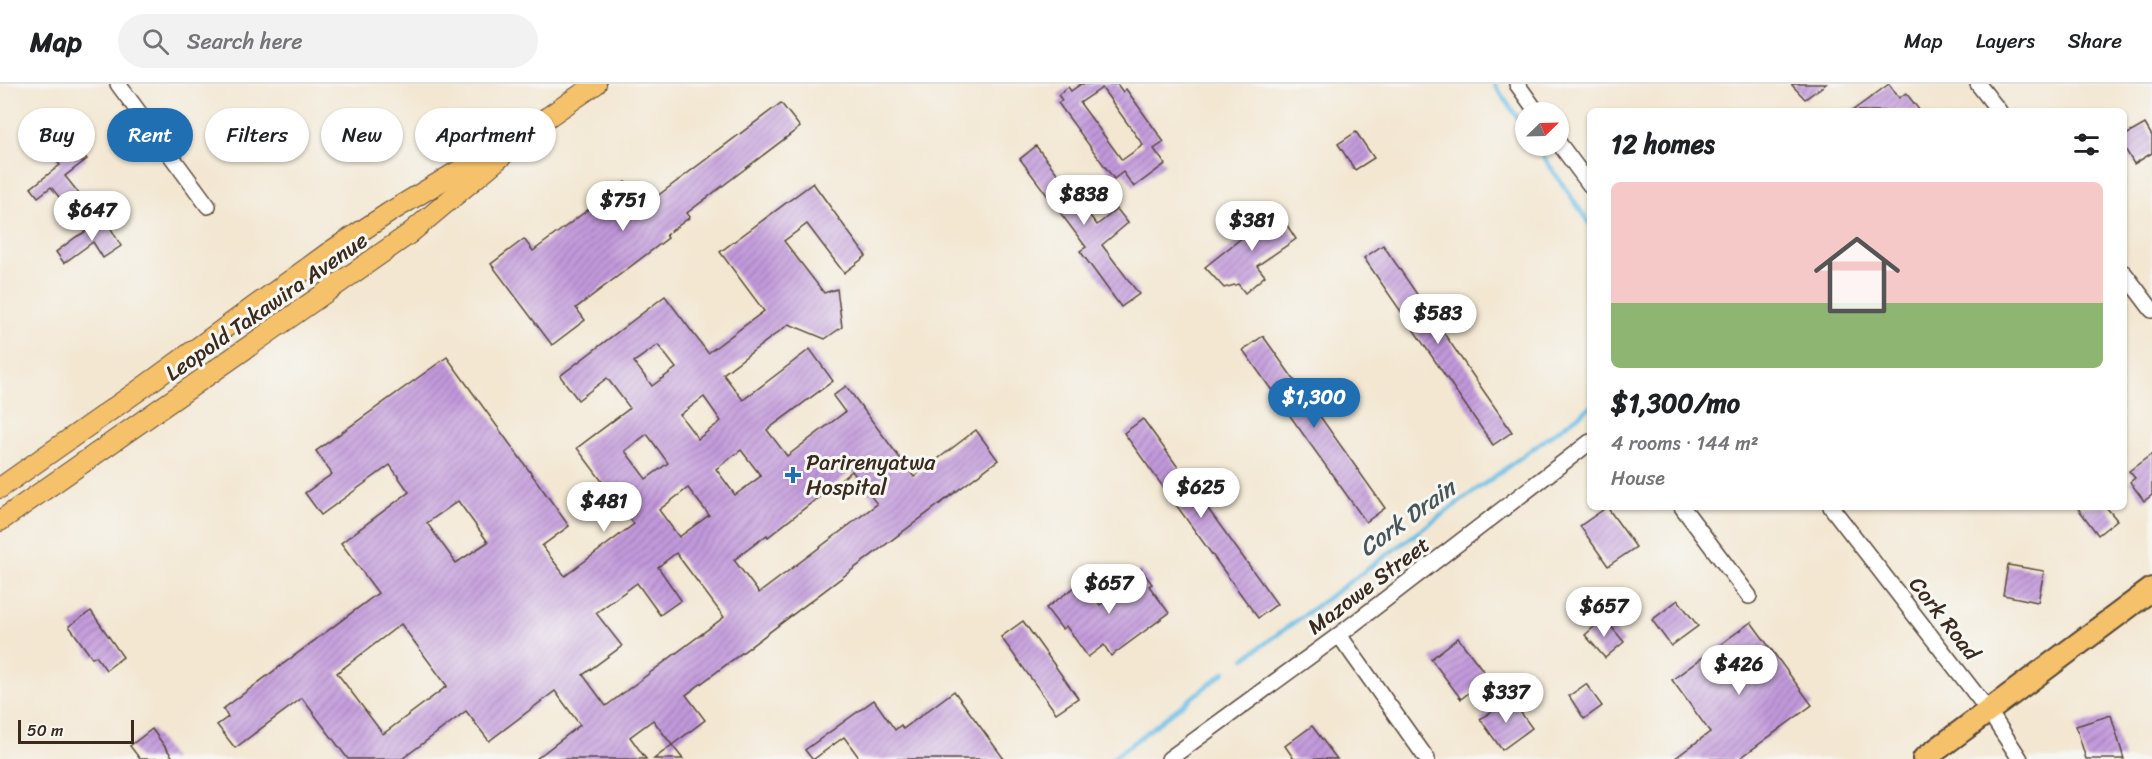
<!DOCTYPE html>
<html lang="en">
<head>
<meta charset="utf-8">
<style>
	body { margin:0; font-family:Sriracha,sans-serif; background:#f2f2f2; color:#202124; height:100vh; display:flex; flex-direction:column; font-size:22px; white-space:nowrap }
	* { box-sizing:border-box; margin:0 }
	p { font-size:20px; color:#757577 }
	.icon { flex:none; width:33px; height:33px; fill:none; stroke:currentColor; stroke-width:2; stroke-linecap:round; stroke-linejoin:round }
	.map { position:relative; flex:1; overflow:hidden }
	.panel { position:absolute; left:1587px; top:24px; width:540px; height:402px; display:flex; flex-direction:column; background:#fff; border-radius:9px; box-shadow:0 2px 4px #0004 }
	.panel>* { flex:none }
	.top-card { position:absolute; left:18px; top:24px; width:570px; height:54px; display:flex; gap:12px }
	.needle { width:39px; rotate:67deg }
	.fabs { position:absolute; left:1515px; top:18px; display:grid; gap:12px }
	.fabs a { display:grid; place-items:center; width:54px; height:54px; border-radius:50%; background:#fff; box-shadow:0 2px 4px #0004; font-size:30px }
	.scale { position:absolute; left:18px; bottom:15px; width:116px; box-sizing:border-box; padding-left:6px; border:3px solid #3b2a1e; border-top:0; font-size:16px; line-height:21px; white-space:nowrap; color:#3b2a1e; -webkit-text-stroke:4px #f6f6f2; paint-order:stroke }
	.price { position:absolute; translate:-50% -51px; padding:0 14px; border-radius:21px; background:#fff; color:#222; font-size:20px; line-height:39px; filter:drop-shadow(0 2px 3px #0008) }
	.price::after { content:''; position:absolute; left:50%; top:36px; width:18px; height:14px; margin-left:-9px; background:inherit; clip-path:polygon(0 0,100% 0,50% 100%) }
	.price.selected { background:#1f6fb2; color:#fff }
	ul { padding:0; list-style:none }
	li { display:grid; align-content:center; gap:12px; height:318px; padding:0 24px }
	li+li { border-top:2px solid #e0e0e0 }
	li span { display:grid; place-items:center; height:186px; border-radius:9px; color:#555 }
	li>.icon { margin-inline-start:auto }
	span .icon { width:108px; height:108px; fill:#fffc; stroke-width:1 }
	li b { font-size:26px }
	h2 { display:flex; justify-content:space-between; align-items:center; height:72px; padding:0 24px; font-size:26px }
	.tag { padding:0 21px; border-radius:27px; background:#fff; box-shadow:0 2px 4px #0004; font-size:21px; line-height:54px }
	.tag.selected { background:#1f6fb2; color:#fff }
	header { display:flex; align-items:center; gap:36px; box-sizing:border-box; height:84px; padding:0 30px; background:#fff; border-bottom:2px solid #e0e0e0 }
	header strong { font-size:28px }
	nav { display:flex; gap:33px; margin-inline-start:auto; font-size:21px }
	.search { width:420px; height:54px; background:#f2f2f2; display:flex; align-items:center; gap:15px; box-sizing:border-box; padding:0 21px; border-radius:33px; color:#757577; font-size:22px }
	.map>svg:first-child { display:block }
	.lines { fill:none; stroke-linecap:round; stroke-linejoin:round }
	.stream { stroke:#68bde5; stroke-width:4.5 }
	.building { fill:url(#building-hatch); fill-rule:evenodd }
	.minor-casing { stroke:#574639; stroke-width:18 }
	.major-casing { stroke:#574639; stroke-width:22 }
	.highway-casing { stroke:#574639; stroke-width:26 }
	.minor { stroke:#fff; stroke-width:15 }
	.major { stroke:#f5c16b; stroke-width:20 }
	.highway { stroke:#f5c16b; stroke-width:22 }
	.poi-dot { fill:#1f6fb2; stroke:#f6f6f2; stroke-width:2 }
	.labels { text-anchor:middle; stroke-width:6; stroke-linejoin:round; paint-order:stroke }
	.street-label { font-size:22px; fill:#3b2a1e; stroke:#f6f6f2 }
	.poi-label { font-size:22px; fill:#3b2a1e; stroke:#f6f6f2; text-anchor:start }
	.water-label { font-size:24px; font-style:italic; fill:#48565a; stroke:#f6f6f2 }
</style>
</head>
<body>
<header>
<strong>Map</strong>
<div class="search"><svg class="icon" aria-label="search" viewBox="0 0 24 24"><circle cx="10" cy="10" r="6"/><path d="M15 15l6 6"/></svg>Search here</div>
<nav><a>Map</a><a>Layers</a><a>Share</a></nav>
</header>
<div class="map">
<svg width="2152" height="675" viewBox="0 0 2152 675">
	<defs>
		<pattern id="building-hatch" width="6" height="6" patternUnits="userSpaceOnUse" patternTransform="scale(1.5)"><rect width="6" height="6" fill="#c299dc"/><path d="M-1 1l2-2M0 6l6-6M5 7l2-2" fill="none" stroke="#9f7db2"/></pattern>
	</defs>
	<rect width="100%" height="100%" fill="#f6f6f2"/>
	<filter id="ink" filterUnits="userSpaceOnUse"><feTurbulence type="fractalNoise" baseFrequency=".0167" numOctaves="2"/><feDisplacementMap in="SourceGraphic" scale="12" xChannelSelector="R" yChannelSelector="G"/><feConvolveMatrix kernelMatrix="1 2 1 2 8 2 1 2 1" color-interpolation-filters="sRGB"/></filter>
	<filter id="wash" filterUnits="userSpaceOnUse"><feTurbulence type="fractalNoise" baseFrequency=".008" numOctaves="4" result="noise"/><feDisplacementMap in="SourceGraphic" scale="24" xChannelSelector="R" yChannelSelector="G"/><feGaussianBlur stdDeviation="1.35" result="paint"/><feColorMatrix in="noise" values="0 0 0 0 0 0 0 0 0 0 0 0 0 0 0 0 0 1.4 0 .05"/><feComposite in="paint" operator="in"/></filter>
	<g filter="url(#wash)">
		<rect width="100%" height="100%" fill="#f3e7d2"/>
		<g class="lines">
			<g class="stream">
				<path d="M 1494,0 L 1526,46"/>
				<path d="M 1536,62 L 1590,140"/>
				<path d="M 1245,574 L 1590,323"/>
				<path d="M 1112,675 L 1225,588"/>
			</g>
		</g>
		<g id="blocks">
			<g class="building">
				<path d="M 1081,0 L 1117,0 L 1123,8 L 1126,5 L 1164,58 L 1154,65 L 1165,80 L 1134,103 L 1123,88 L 1114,95 L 1058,19 L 1062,16 L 1058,11 L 1068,3 L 1071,7 ZM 1102,4 L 1143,61 L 1122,76 L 1080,19 Z"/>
				<path d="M 1791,0 L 1826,0 L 1805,15 Z"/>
				<path d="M 1889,0 L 1899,14 L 1906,9 L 1920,27 L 1852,27 Z"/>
				<path d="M 781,19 L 800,43 L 687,129 L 690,133 L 666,151 L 668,154 L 576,224 L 585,236 L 552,261 L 491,180 L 524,155 L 533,167 L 625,98 L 644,122 Z"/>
				<path d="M 2145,40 L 2152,52 L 2152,69 L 2134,80 L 2124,63 L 2124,52 Z"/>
				<path d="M 1356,48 L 1374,74 L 1355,86 L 1338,60 Z"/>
				<path d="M 67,49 L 87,75 L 65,92 L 81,112 L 67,123 L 51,103 L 38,113 L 31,104 L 60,81 L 47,65 Z"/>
				<path d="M 1036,62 L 1097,141 L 1117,125 L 1128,139 L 1102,161 L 1139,210 L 1121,223 L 1080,167 L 1086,163 L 1020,75 Z"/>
				<path d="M 813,99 L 866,172 L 844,189 L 807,140 L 784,157 L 824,209 L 837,205 L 842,243 L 825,255 L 789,240 L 723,290 L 743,316 L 810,265 L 833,297 L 767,346 L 787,372 L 845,328 L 833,312 L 846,302 L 914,393 L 976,346 L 998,376 L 686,611 L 705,636 L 672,661 L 653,636 L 630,653 L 646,675 L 536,675 L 580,641 L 555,607 L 489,657 L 466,627 L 402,675 L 348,675 L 302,614 L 235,664 L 217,641 L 228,633 L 223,625 L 378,509 L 341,459 L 409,408 L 390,381 L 321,431 L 305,409 L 332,390 L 316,367 L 447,273 L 569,442 L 542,462 L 565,492 L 634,440 L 577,364 L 630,324 L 607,294 L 578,316 L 560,292 L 665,212 L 708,269 L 764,227 L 720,168 ZM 658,261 L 676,284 L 652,302 L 634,278 ZM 704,313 L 721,337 L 698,355 L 680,331 ZM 647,350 L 668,379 L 646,395 L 625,367 ZM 741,366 L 761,392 L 735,411 L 716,385 ZM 852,387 L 877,420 L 759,509 L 734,476 L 767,451 L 768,453 ZM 688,404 L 709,431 L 679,453 L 659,426 ZM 458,417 L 488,458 L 456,479 L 427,439 ZM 676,469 L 724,533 L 606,622 L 583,591 L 622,562 L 596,529 L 637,499 L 660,531 L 681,516 L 658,483 ZM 401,540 L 447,602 L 383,650 L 337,589 Z"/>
				<path d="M 1275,123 L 1296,155 L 1257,182 L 1265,192 L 1245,209 L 1238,200 L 1224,204 L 1205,183 L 1244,152 L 1241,147 Z"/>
				<path d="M 106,136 L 121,162 L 103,174 L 93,158 L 64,179 L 56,168 L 76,153 Z"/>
				<path d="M 1383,161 L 1512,348 L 1493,361 L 1364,174 Z"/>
				<path d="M 1263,252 L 1385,424 L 1366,438 L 1243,266 Z"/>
				<path d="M 1143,335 L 1277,520 L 1258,534 L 1124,349 Z"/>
				<path d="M 2152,370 L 2152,411 L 2144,417 L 2130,398 L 2135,394 L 2129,387 Z"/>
				<path d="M 1607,423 L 1636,463 L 1608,482 L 1580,442 Z"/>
				<path d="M 2077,423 L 2106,423 L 2117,436 L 2098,451 Z"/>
				<path d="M 2008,481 L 2044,487 L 2038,518 L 2003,511 Z"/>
				<path d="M 1141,485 L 1152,500 L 1149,502 L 1169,529 L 1111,572 L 1104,561 L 1088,573 L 1066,542 L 1062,545 L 1046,524 L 1082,498 L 1100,521 L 1133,497 L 1129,493 Z"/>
				<path d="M 1678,516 L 1698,542 L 1671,562 L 1652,536 Z"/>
				<path d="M 91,527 L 123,573 L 106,586 L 96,572 L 92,574 L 69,542 Z"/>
				<path d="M 1604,534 L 1624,558 L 1605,574 L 1585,551 Z"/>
				<path d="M 1023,537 L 1078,614 L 1056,629 L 1001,553 Z"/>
				<path d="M 1751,538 L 1812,621 L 1739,675 L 1674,675 L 1710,648 L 1672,596 Z"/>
				<path d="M 1458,554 L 1488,593 L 1461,615 L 1431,575 Z"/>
				<path d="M 1586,600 L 1602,622 L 1584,635 L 1569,612 Z"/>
				<path d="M 954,607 L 1004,675 L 860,675 L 844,653 L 814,675 L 812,675 L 805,666 L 874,616 L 895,646 L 901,641 L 903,645 Z"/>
				<path d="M 1511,615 L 1532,644 L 1502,666 L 1480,635 Z"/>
				<path d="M 2111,631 L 2124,675 L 2086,675 L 2076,642 Z"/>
				<path d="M 1312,642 L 1337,675 L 1294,675 L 1285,662 Z"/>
				<path d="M 152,645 L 174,675 L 140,675 L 130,662 Z"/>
				<path d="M 672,661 L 683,675 L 654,675 Z"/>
			</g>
		</g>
	</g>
	<g filter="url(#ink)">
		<use href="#blocks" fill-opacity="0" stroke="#574639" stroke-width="1.5"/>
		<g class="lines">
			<g class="minor-casing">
				<g id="minor">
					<path d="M 118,0 L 208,122"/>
					<path d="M 1517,0 L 1537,28"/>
					<path d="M 1978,0 L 1999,27"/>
					<path d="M 1558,58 L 1590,101"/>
					<path d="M 2124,189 L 2152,226"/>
					<path d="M 1682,423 L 1749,512"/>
					<path d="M 1831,423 L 1988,626 L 2020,675"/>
					<path d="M 1339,551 L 1427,675"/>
					<path d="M 1169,675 L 1339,551 L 1590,358"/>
				</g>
			</g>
			<g class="major-casing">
				<g id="major">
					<path d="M 0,404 L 142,304 L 328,169 L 390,128 L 548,33 L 596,0"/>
					<path d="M 0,437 L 409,150 L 502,72"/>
				</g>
			</g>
			<g class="highway-casing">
				<path id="highway" d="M 1924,675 L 2152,505"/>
			</g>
			<use href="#minor" class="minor"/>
			<use href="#major" class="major"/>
			<use href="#highway" class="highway"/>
		</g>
	</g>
	<path class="poi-dot" d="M790 382h6v6h6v6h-6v6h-6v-6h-6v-6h6z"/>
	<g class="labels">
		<g class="street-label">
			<text transform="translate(266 222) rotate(-35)" y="8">Leopold Takawira Avenue</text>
			<text transform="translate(1368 501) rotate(-37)" y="8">Mazowe Street</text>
			<text transform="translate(1945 534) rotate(52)" y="8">Cork Road</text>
		</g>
		<g class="poi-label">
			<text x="806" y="386">Parirenyatwa<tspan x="806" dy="25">Hospital</tspan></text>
		</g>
		<g class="water-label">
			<text transform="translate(1407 434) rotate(-36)" y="8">Cork Drain</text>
		</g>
	</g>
</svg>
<div class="fabs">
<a><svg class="needle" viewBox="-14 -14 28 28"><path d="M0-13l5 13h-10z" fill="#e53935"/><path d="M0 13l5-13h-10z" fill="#757577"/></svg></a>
</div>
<div class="scale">50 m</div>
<b class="price" style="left:1084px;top:142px">$838</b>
<b class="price" style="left:623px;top:148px">$751</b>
<b class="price" style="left:92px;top:158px">$647</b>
<b class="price" style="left:1252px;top:168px">$381</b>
<b class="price" style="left:1438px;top:261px">$583</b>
<b class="price selected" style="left:1314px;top:345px">$1,300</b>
<b class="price" style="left:1201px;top:435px">$625</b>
<b class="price" style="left:604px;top:449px">$481</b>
<b class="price" style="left:1109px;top:531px">$657</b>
<b class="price" style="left:1604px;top:554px">$657</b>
<b class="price" style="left:1739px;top:612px">$426</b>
<b class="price" style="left:1506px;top:640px">$337</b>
<div class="top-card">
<a class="tag">Buy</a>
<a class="tag selected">Rent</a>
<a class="tag">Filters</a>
<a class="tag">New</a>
<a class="tag">Apartment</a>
</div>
<section class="panel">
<h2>12 homes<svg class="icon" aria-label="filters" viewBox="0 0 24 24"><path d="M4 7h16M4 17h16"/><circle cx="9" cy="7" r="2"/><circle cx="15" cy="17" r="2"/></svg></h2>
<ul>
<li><span style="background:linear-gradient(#f6c9c9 65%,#8fb573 0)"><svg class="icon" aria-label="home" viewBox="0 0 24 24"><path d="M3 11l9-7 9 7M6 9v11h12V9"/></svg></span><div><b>$1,300/mo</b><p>4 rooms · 144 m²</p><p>House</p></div></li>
</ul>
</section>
</div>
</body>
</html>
